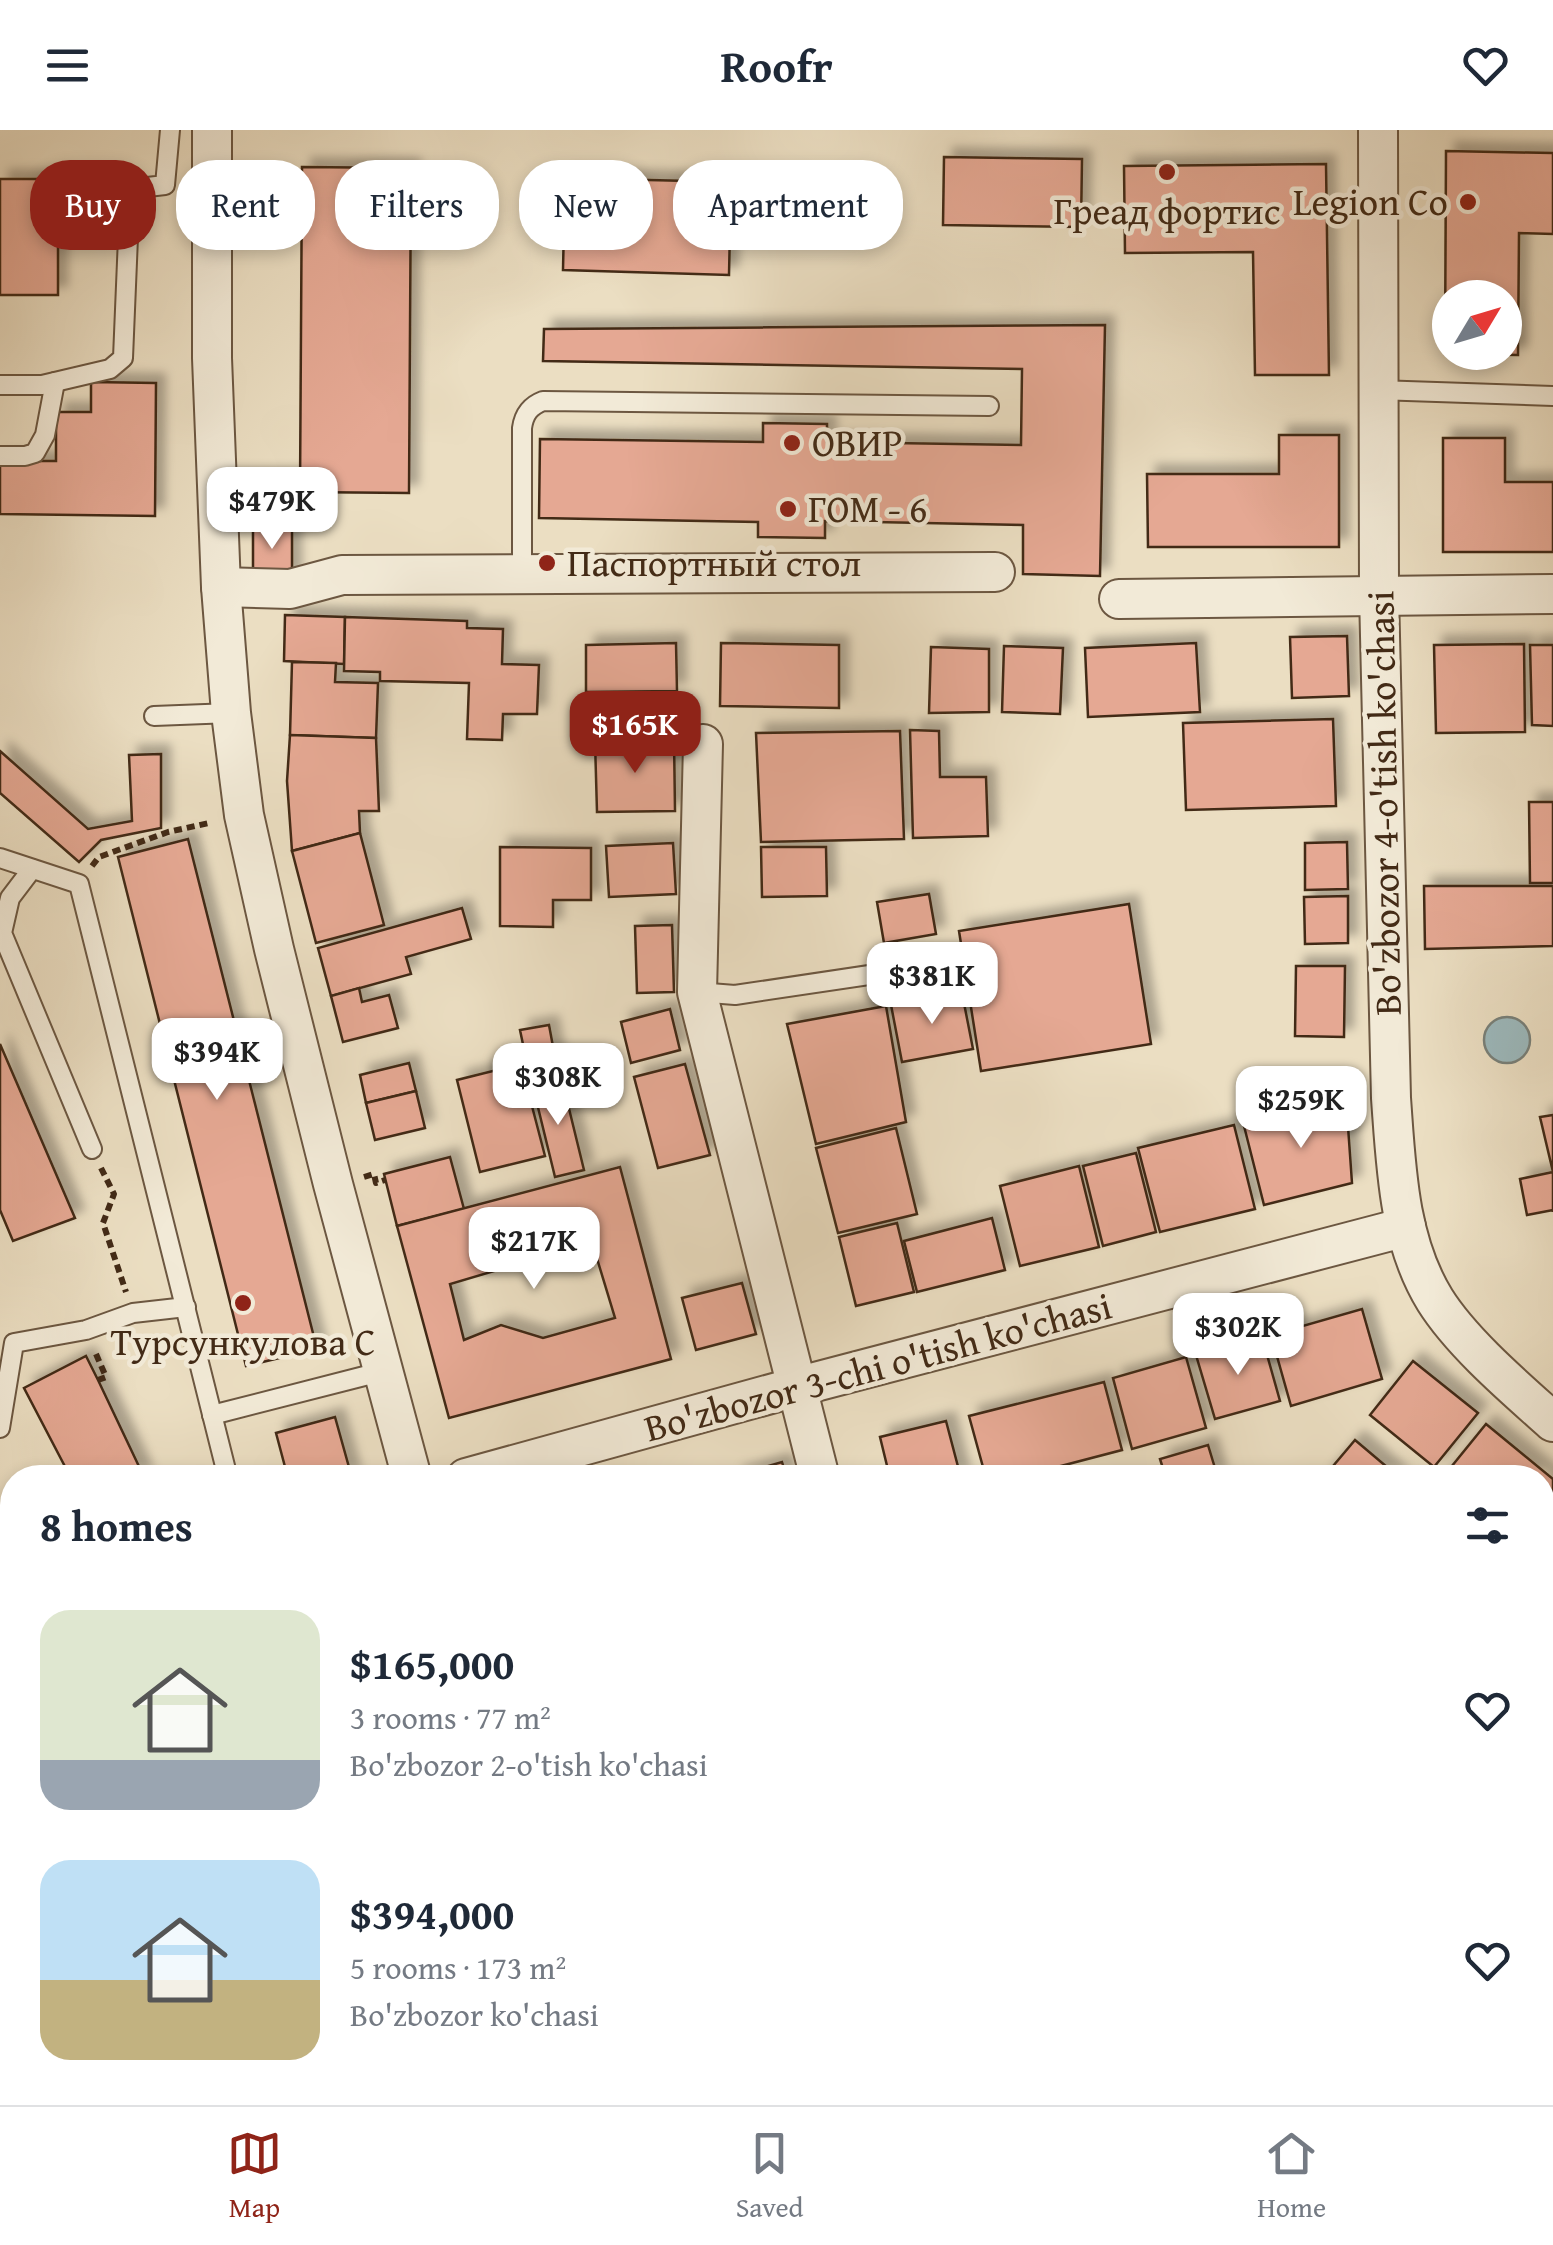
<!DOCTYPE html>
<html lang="en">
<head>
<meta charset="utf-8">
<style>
	body { margin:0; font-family:"Gentium Book Plus",serif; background:#f6f6f7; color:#1f2937; height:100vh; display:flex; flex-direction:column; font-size:38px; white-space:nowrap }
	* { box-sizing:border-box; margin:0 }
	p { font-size:32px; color:#747a83 }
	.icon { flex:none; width:55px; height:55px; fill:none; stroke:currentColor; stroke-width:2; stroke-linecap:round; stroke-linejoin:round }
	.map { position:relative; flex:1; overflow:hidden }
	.panel { position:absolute; left:0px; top:1335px; width:1555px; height:640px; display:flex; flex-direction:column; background:#fff; border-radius:40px 40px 0 0; box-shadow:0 5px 15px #0003 }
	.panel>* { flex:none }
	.guide { position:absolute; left:30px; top:30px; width:1000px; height:90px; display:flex; gap:20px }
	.needle { width:65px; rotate:52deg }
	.fabs { position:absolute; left:1432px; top:150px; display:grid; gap:20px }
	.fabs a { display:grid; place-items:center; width:90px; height:90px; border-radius:50%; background:#fff; box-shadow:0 5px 15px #0003; font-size:50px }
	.price { position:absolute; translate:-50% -85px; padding:0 22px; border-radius:20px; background:#fff; color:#222; font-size:32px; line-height:65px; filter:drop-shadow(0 2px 5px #0008) }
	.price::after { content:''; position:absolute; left:50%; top:60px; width:30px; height:22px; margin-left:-15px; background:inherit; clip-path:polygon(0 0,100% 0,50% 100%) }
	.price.selected { background:#8f2418; color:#fff }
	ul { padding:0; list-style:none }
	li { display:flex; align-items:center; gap:30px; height:250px; padding:0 40px }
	li span { display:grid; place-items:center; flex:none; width:280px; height:200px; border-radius:30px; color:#555 }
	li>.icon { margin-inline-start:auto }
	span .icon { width:120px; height:120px; fill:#fffc; stroke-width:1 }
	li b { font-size:42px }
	h2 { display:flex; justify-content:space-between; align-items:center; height:120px; padding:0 40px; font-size:42px }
	.pill { padding:0 35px; border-radius:40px; background:#fff; box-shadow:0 5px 15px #0003; font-size:35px; line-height:90px }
	.pill.selected { background:#8f2418; color:#fff }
	header { display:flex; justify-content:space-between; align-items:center; height:130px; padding:0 40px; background:#fff; font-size:45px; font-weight:800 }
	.tab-bar { display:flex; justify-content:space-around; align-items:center; height:140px; border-top:2px solid #e0e1e3; background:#fff; font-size:28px; color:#747a83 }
	.tab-bar a { display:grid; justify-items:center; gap:5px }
	.tab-bar .selected { color:#8f2418 }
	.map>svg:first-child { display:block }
	.water { fill:#9cb9bd; stroke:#78807a; stroke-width:2.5 }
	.building { fill:#e5a893; stroke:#422a16; stroke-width:2.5; fill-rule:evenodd; filter:url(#shadow) }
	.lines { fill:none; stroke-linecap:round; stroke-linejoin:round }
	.lane-casing { stroke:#6c5741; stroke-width:22 }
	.street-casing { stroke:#6c5741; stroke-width:42 }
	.path { stroke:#422a16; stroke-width:6; stroke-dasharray:8 5; stroke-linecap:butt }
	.lane { stroke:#f2ead7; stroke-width:18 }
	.street { stroke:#f2ead7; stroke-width:38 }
	.poi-dot { fill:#8f2418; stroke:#f2ead7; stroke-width:4 }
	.labels { text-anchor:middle; stroke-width:9; stroke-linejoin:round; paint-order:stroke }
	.poi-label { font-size:38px; fill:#422a16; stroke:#f2ead7; text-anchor:start }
	.street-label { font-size:38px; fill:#422a16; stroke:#f2ead7 }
</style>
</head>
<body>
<header><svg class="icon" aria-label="menu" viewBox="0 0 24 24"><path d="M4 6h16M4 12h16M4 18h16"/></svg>Roofr<svg class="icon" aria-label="heart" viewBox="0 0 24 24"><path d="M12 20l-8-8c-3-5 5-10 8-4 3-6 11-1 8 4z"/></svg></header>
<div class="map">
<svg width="1553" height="1975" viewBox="0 0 1553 1975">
	<defs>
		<filter id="shadow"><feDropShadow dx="9" dy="-9" stdDeviation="5" flood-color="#0004"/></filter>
	</defs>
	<rect width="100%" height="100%" fill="#ebdec2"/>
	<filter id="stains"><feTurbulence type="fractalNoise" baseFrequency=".002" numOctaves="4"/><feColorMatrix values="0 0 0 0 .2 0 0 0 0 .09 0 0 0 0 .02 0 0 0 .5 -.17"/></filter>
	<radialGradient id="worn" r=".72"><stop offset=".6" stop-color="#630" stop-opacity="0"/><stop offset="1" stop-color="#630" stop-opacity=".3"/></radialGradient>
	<circle class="water" cx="1507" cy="910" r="23"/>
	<g class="building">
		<path d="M 1446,21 L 1553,23 L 1553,104 L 1519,103 L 1518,225 L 1445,224 ZM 1450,168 L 1505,168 L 1505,222 L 1450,222 Z"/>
		<path d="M 944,27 L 1082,29 L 1081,97 L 943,95 Z"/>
		<path d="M 1326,34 L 1329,245 L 1255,245 L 1253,122 L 1125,123 L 1124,36 Z"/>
		<path d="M 302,37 L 411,38 L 409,363 L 300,362 Z"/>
		<path d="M 565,48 L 731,52 L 729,145 L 563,140 Z"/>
		<rect x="0" y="49" width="58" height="116"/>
		<path d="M 1105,195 L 1100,446 L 1023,444 L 1023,395 L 825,391 L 825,408 L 758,407 L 758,392 L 539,388 L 540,309 L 763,312 L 763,293 L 827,294 L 827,312 L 1021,315 L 1022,239 L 543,231 L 544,199 Z"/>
		<path d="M 91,252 L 156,253 L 155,386 L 0,384 L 0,331 L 56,331 L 56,282 L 91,282 Z"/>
		<path d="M 1279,305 L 1339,305 L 1339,417 L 1148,417 L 1147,344 L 1279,344 Z"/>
		<path d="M 1443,308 L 1505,308 L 1505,352 L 1553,352 L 1553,422 L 1443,422 Z"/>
		<rect x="253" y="393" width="39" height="57"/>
		<path d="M 285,485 L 345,487 L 344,534 L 284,531 Z"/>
		<path d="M 345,487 L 467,491 L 467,498 L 503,499 L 502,534 L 539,535 L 537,584 L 503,584 L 502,610 L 467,609 L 469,553 L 380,551 L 380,542 L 344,541 Z"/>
		<path d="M 1347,506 L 1349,566 L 1292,568 L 1290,507 Z"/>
		<path d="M 676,513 L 677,561 L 586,562 L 586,515 Z"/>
		<path d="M 721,513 L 839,515 L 839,578 L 720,576 Z"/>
		<path d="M 1196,513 L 1200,582 L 1088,587 L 1085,518 Z"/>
		<path d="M 1524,514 L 1525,602 L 1436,603 L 1434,515 Z"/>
		<path d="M 1530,515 L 1553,515 L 1553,596 L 1532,595 Z"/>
		<path d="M 1004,516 L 1063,518 L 1060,584 L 1002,582 Z"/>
		<path d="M 931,517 L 989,519 L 989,582 L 929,583 Z"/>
		<path d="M 292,532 L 336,533 L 335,552 L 378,553 L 376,608 L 290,605 Z"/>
		<path d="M 1333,589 L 1336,676 L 1186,680 L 1183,593 Z"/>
		<path d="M 910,600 L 939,601 L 940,647 L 986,647 L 988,706 L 913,708 Z"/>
		<path d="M 900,601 L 904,709 L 761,712 L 756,603 Z"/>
		<path d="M 290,605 L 376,608 L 379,681 L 359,681 L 360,703 L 292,721 L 287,651 Z"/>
		<path d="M 674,609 L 675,681 L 597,682 L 595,611 Z"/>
		<path d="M 0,621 L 88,699 L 132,691 L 129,625 L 161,624 L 161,698 L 101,710 L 79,732 L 0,663 Z"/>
		<path d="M 1529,672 L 1553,672 L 1553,753 L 1530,753 Z"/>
		<path d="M 360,703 L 384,795 L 316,813 L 292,721 Z"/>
		<path d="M 188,709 L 317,1219 L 246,1236 L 118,727 Z"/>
		<path d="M 1347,712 L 1348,759 L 1305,760 L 1305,713 Z"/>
		<path d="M 673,713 L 676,764 L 609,767 L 606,716 Z"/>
		<path d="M 500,717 L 591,718 L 591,770 L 553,770 L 553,797 L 500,796 Z"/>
		<path d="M 761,717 L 826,717 L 827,766 L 762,767 Z"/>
		<path d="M 1424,756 L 1553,756 L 1553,816 L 1425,819 Z"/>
		<path d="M 929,764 L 936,804 L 884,813 L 877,772 Z"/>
		<path d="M 1348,766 L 1348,813 L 1305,814 L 1304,767 Z"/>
		<path d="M 1129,774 L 1151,914 L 981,941 L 959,801 Z"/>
		<path d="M 462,778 L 471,809 L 406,827 L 411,844 L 331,866 L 318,818 Z"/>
		<path d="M 672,795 L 674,862 L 637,863 L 635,796 Z"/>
		<path d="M 1296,836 L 1345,836 L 1344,907 L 1295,906 Z"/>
		<path d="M 359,858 L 362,872 L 389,865 L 398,898 L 343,912 L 331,866 Z"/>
		<path d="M 962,863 L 973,919 L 902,932 L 891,875 Z"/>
		<path d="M 886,876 L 906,992 L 816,1014 L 787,894 Z"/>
		<path d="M 670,879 L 680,920 L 631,933 L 621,892 Z"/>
		<path d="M 549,895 L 557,938 L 529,943 L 520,900 Z"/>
		<path d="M 0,914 L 75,1088 L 13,1111 L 0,1080 Z"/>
		<path d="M 409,933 L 416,961 L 366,973 L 360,945 Z"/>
		<path d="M 521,934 L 545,1026 L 480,1042 L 457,950 Z"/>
		<path d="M 685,934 L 710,1025 L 658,1038 L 634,947 Z"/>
		<path d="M 562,950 L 584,1040 L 555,1047 L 533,957 Z"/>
		<path d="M 416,961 L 425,998 L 375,1010 L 366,973 Z"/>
		<path d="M 1346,968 L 1352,1053 L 1264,1075 L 1243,992 Z"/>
		<path d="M 1553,985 L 1553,1082 L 1553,1080 L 1527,1085 L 1520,1049 L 1553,1042 L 1540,987 Z"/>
		<path d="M 1234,995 L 1255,1079 L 1160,1102 L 1138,1018 Z"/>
		<path d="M 896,998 L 917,1084 L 838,1103 L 816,1018 Z"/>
		<path d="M 1136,1023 L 1156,1102 L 1103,1116 L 1083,1036 Z"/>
		<path d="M 450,1027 L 464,1079 L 397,1096 L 384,1044 Z"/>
		<path d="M 1079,1036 L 1099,1117 L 1020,1136 L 1000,1056 Z"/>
		<path d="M 620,1037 L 671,1229 L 449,1288 L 397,1096 ZM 592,1112 L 615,1188 L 543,1208 L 501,1195 L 464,1210 L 450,1154 Z"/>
		<path d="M 992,1088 L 1005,1140 L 917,1162 L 904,1111 Z"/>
		<path d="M 897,1093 L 914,1162 L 856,1176 L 839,1107 Z"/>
		<path d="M 742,1153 L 756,1204 L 696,1220 L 682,1168 Z"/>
		<path d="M 1362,1179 L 1382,1249 L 1291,1276 L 1271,1205 Z"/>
		<path d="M 1262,1207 L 1280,1271 L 1215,1289 L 1196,1225 Z"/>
		<path d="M 86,1226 L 98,1250 L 144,1347 L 71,1348 L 24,1258 Z"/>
		<path d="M 1186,1227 L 1206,1298 L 1132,1319 L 1113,1248 Z"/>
		<path d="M 1413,1231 L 1478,1283 L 1434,1337 L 1370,1285 Z"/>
		<path d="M 1104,1252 L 1122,1320 L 1015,1348 L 986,1348 L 969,1286 Z"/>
		<path d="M 335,1287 L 352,1348 L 288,1348 L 276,1303 Z"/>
		<path d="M 946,1291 L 961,1348 L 890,1348 L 880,1307 Z"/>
		<path d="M 1486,1294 L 1553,1349 L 1553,1423 L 1546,1432 L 1542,1429 L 1542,1348 L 1443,1347 Z"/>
		<path d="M 1355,1310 L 1400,1348 L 1323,1348 Z"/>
		<path d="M 1208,1315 L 1218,1348 L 1166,1348 L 1160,1329 Z"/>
		<path d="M 782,1332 L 787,1348 L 735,1348 L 734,1346 Z"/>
		<path d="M 1553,1684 L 1553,1724 L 1542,1716 L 1542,1697 Z"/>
		<path d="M 0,1807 L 12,1853 L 12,1947 L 0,1950 Z"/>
		<path d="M 266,1962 L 363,1962 L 374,1975 L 278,1975 Z"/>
		<path d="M 571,1962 L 588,1962 L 598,1975 L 556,1975 Z"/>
		<path d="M 718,1962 L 785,1962 L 774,1975 L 729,1975 Z"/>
		<path d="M 983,1962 L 1104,1962 L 1113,1970 L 1108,1975 L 995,1975 Z"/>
		<path d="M 1130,1962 L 1204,1962 L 1218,1975 L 1120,1975 Z"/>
		<path d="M 1315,1962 L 1432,1962 L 1435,1965 L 1426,1975 L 1330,1975 Z"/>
	</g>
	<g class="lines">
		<g class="lane-casing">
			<g id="lane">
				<path d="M 0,255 L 42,255 L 110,239 L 123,228 L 130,59 L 165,55 L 170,0"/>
				<path d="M 1377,260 L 1553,266"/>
				<path d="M 0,326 L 25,326 L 35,323 L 45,305 L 55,252"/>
				<path d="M 522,444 L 522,298 C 524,284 530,276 543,271 L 989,276"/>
				<path d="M 154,586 L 231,583"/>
				<path d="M 0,728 L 79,754 L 228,1348"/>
				<path d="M 32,739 L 10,768 L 2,803 L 92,1019"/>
				<path d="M 697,862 L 735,865 L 943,834"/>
				<path d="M 212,1285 L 384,1241"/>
				<path d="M 0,1298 L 14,1213 L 86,1200 L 133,1183 L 186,1177"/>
				<path d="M 0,1477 L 12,1479"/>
				<path d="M 0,1696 L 12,1690"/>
			</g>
		</g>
		<g class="street-casing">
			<g id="street">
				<path d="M 212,0 L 212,228 L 221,457 L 231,583 L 244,685 L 274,819 L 333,1054 L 412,1348"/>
				<path d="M 1378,0 L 1379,464 L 1391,968 C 1396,1036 1398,1110 1435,1170 C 1462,1213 1515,1258 1553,1292"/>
				<path d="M 221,457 L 290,459 L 342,445 L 995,442"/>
				<path d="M 1119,469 L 1553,464"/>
				<path d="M 703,614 L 697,862 L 820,1348"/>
				<path d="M 466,1348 L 796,1257 L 1406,1097"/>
				<path d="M 642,1962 L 653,1975"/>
				<path d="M 1241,1962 L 1255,1975"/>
			</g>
		</g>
		<g class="path">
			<path d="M 92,736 L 99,727 L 168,702 L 209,693"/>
			<path d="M 101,1038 L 114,1064 L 103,1093 L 126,1162"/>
			<path d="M 364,1047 L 374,1044 L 376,1053 L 385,1050"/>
			<path d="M 96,1224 L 106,1247 L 98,1250"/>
			<path d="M 0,1661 L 12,1654"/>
		</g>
		<use href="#lane" class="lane"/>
		<use href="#street" class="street"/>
	</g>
	<g class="poi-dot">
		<circle cx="1167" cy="42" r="10"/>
		<circle cx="1468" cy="72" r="10"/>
		<circle cx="792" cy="313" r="10"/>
		<circle cx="788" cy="379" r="10"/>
		<circle cx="547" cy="433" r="10"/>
		<circle cx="243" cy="1173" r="10"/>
	</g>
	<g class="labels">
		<g class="poi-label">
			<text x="1448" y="85" text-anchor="end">Legion Co</text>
			<text x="1167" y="94" text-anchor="middle">Греад фортис</text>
			<text x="812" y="326">ОВИР</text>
			<text x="808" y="392">ГОМ - 6</text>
			<text x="567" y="446">Паспортный стол</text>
			<text x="243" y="1225" text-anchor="middle">Турсункулова С</text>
		</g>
		<g class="street-label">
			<text transform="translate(1384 673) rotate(-91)" y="13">Bo'zbozor 4-o'tish ko'chasi</text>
			<text transform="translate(878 1237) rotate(-15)" y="13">Bo'zbozor 3-chi o'tish ko'chasi</text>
		</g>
	</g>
	<rect width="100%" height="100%" filter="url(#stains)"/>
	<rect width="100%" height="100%" fill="url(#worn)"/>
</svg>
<div class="fabs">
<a><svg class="needle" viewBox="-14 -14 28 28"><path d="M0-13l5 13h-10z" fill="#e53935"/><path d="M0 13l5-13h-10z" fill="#747a83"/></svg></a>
</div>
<b class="price" style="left:272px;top:422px">$479K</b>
<b class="price selected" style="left:635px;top:646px">$165K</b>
<b class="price" style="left:932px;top:897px">$381K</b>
<b class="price" style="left:217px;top:973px">$394K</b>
<b class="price" style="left:558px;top:998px">$308K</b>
<b class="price" style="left:1301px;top:1021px">$259K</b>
<b class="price" style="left:534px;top:1162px">$217K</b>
<b class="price" style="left:1238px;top:1248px">$302K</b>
<div class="guide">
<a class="pill selected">Buy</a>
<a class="pill">Rent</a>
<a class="pill">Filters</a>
<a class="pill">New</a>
<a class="pill">Apartment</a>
</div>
<section class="panel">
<h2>8 homes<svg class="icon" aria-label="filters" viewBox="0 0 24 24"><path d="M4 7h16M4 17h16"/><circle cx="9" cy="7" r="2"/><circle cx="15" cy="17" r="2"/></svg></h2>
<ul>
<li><span style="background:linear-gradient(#dfe7d0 75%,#9aa5b1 0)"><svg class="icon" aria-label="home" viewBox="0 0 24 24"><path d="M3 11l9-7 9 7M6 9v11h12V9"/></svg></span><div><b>$165,000</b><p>3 rooms · 77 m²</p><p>Bo'zbozor 2-o'tish ko'chasi</p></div><svg class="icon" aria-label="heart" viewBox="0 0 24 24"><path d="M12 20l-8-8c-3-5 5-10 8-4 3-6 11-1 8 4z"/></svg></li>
<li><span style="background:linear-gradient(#bfe0f5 60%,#c2b280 0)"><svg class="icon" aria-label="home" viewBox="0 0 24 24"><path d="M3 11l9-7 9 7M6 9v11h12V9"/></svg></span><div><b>$394,000</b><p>5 rooms · 173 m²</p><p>Bo'zbozor ko'chasi</p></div><svg class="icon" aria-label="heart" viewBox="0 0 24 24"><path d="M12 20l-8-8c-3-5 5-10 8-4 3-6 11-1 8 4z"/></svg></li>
</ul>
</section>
</div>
<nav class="tab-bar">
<a class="selected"><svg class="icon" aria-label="map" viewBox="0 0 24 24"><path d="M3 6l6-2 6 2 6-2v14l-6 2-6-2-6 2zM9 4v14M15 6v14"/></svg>Map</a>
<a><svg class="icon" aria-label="saved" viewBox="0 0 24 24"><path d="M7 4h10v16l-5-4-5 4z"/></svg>Saved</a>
<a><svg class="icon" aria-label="home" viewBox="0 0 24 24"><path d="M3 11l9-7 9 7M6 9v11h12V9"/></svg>Home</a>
</nav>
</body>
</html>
